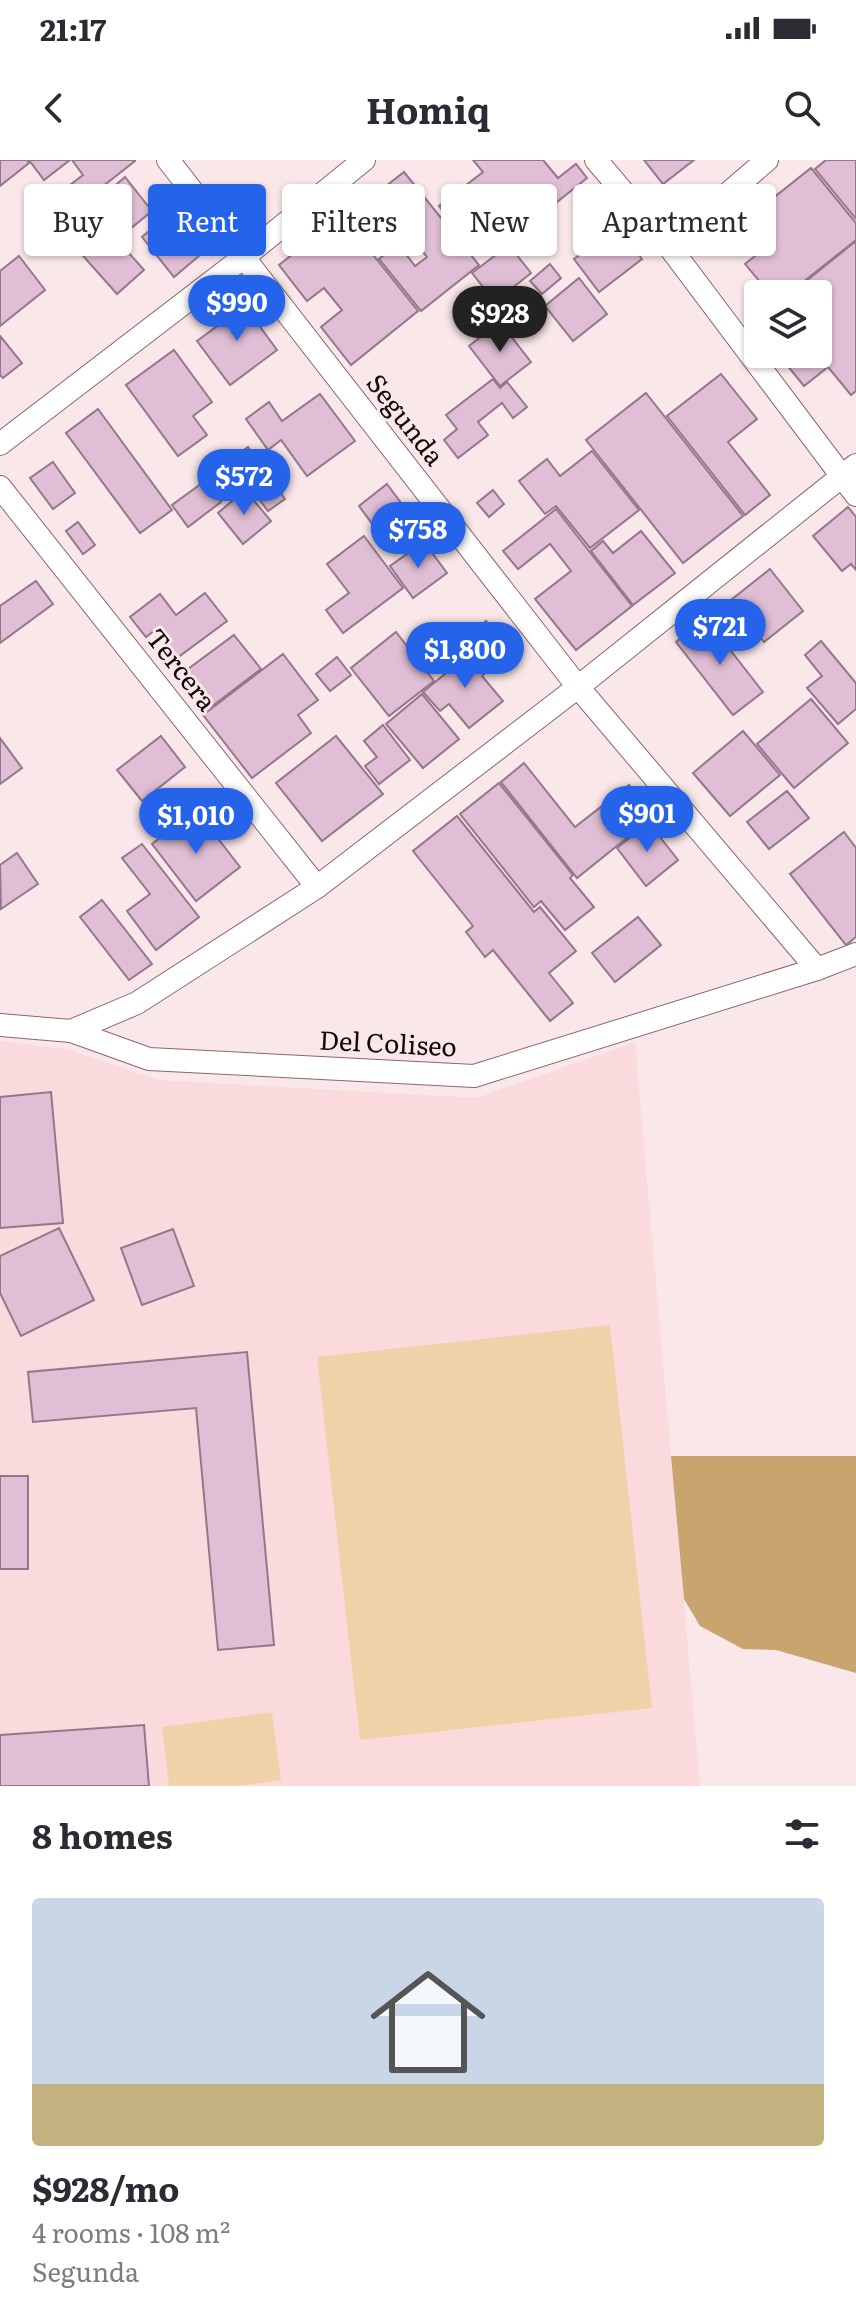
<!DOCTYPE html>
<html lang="en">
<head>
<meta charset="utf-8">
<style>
	body { margin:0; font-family:Literata,serif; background:#f7f7f7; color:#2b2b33; height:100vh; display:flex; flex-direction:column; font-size:30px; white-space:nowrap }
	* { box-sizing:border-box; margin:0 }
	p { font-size:26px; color:#7c7c81 }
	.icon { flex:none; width:44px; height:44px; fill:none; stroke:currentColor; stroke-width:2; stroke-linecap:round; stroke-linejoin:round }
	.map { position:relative; height:1626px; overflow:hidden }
	.details { display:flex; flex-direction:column; background:#fff; flex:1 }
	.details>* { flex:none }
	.banner { position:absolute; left:24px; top:24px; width:808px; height:72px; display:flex; gap:16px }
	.tools { position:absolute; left:744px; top:120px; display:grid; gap:16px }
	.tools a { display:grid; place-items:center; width:88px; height:88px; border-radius:8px; background:#fff; box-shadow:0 2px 6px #0004; font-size:40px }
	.price { position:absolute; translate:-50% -68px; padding:0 18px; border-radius:28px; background:#2563eb; color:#fff; font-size:26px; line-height:52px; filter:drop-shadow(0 2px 4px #0008) }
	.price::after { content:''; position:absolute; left:50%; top:48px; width:24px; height:18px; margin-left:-12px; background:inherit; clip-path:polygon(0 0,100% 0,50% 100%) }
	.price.current { background:#222; color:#fff }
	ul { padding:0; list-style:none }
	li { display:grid; align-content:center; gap:16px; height:424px; padding:0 32px }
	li+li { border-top:2px solid #e1e1e2 }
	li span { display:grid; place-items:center; height:248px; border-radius:8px; color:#555 }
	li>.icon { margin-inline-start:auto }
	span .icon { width:144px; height:144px; fill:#fffc; stroke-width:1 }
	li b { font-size:34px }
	h2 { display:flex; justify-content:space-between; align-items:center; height:96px; padding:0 32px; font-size:34px }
	.chip { padding:0 28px; border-radius:8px; background:#fff; box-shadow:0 2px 6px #0004; font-size:28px; line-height:72px }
	.chip.current { background:#2563eb; color:#fff }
	.status { display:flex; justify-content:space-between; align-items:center; height:56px; padding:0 40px; background:#fff; direction:ltr }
	.status svg { height:22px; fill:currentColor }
	header { display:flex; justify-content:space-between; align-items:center; height:104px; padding:0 32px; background:#fff; font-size:36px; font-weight:700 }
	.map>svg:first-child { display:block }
	.built { fill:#fadadd }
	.green { fill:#efd2a8 }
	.forest { fill:#c8a46e }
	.building { fill:#e0bed5; stroke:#96768b; stroke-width:2 }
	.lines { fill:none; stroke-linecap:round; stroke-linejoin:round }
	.street-casing { stroke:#8d666b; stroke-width:24 }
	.street { stroke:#fff; stroke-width:22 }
	.labels { text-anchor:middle; stroke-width:6; stroke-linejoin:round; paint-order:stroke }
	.street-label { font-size:26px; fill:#15080a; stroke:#f9e7e9 }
</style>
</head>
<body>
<div class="status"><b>21:17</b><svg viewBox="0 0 49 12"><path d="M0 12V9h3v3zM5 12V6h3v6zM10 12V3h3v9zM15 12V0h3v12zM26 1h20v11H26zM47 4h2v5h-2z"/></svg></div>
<header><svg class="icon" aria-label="back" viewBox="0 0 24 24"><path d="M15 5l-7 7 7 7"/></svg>Homiq<svg class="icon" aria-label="search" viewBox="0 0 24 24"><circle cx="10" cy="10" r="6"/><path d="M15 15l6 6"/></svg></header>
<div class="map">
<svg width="856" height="1626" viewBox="0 0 856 1626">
	<rect width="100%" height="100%" fill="#f9e7e9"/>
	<path class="built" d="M 0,881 L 66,889 L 158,920 L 477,938 L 635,882 L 700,1626 L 0,1626 Z"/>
	<g class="green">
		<path d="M 610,1165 L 652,1548 L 360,1580 L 317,1197 Z"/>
		<path d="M 272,1552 L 281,1620 L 238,1626 L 169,1626 L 162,1567 Z"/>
	</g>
	<path class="forest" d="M 671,1296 L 856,1296 L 856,1513 L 776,1490 L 743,1489 L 700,1466 L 684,1439 Z"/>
	<g class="building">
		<path d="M 0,0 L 27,0 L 29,3 L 0,26 Z"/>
		<path d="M 29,0 L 70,0 L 44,20 Z"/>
		<path d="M 72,0 L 135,0 L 135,1 L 61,59 L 48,42 L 83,15 Z"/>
		<path d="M 473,0 L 543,0 L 558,18 L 576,4 L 587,18 L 502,86 L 490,71 L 476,81 L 465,66 L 459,71 L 439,46 L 483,12 Z"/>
		<path d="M 644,0 L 694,0 L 663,24 Z"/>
		<path d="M 826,0 L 856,0 L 856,59 L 815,9 Z"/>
		<path d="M 811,8 L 856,63 L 856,80 L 788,134 L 770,134 L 745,104 L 775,80 L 753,54 Z"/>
		<path d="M 404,12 L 479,105 L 421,151 L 379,99 L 398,84 L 415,106 L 427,97 L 376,34 Z"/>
		<path d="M 125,17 L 152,51 L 130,69 L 103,36 Z"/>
		<path d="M 364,47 L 392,82 L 374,96 L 418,151 L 351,205 L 321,167 L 342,150 L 324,128 L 307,141 L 279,105 L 342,55 L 346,61 Z"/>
		<path d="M 174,50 L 206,90 L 174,117 L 142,77 Z"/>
		<path d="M 96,56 L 144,110 L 117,134 L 69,80 Z"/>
		<path d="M 618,67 L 642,99 L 599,132 L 574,99 Z"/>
		<path d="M 856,81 L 856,231 L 851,235 L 828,207 L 804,226 L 778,194 L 818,194 L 818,134 L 790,134 Z"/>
		<path d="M 509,85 L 531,113 L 495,142 L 472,113 Z"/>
		<path d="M 19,96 L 45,130 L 0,166 L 0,111 Z"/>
		<path d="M 550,104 L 561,118 L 542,134 L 530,121 Z"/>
		<path d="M 579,118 L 607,154 L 573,181 L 545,146 Z"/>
		<path d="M 239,138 L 277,190 L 230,225 L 197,181 L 224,161 L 218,153 Z"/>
		<path d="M 500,162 L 531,202 L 500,226 L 469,186 Z"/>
		<path d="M 0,176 L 22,203 L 3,218 L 0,215 Z"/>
		<path d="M 174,190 L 212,242 L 193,256 L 207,275 L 178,296 L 126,225 Z"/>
		<path d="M 721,214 L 757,259 L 728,282 L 770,335 L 745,355 L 667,256 Z"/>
		<path d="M 493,219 L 500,228 L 507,222 L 527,247 L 513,258 L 502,243 L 478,262 L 488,275 L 458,298 L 444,280 L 457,269 L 446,255 Z"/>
		<path d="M 646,233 L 743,356 L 683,403 L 586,280 Z"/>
		<path d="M 320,234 L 355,281 L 307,316 L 281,280 L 268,290 L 246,259 L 269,242 L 282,261 Z"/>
		<path d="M 98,249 L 172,350 L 140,373 L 66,273 Z"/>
		<path d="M 248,287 L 264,309 L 221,340 L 205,318 Z"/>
		<path d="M 592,291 L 639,350 L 590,388 L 556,346 L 545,354 L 519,321 L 547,299 L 560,316 Z"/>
		<path d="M 53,302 L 75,333 L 53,349 L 30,318 Z"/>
		<path d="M 267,314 L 285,339 L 268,351 L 250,327 Z"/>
		<path d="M 205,321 L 221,342 L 188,367 L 172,345 Z"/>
		<path d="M 387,324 L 416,363 L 387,384 L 359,346 Z"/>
		<path d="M 245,330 L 271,361 L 243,384 L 218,353 Z"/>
		<path d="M 493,330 L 504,344 L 489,357 L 477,343 Z"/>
		<path d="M 848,347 L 856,357 L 856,410 L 851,404 L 842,411 L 813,376 Z"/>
		<path d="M 556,349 L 632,446 L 576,490 L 535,439 L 571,411 L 550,384 L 518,409 L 503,391 Z"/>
		<path d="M 78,362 L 95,385 L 83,394 L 66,371 Z"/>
		<path d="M 641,371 L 675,413 L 633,445 L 591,391 L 603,381 L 613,393 Z"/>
		<path d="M 364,376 L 403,428 L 343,473 L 326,450 L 349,433 L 327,404 Z"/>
		<path d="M 424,382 L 447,413 L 413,438 L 390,406 Z"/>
		<path d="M 770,409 L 803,451 L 764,482 L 731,440 Z"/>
		<path d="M 36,421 L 53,444 L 0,483 L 0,446 Z"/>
		<path d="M 205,433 L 227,461 L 177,498 L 155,470 L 146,477 L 130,457 L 160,434 L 176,455 Z"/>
		<path d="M 706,459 L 763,532 L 733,555 L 676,482 Z"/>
		<path d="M 486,461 L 510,489 L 493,503 L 469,475 Z"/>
		<path d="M 396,472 L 434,521 L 389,556 L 351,508 Z"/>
		<path d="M 234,475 L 261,509 L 211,547 L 184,512 Z"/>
		<path d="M 821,481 L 856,523 L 856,549 L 838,564 L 807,528 L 822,516 L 805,495 Z"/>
		<path d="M 474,490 L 490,509 L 482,516 L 503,541 L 469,568 L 449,544 L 440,551 L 423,532 Z"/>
		<path d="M 283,494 L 318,540 L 298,555 L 311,573 L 252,618 L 203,555 Z"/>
		<path d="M 337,497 L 351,515 L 330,531 L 316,514 Z"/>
		<path d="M 422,534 L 459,579 L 423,608 L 386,564 Z"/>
		<path d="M 811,539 L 848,583 L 794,628 L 757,584 Z"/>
		<path d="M 383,565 L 410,600 L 379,624 L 365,606 L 377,597 L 364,581 Z"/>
		<path d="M 743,571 L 780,615 L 730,656 L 693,613 Z"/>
		<path d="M 161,576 L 185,607 L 142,641 L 117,610 Z"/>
		<path d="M 336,576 L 383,634 L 322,681 L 276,623 Z"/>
		<path d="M 0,578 L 22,608 L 0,624 Z"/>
		<path d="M 524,603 L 575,667 L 629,625 L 654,656 L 577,718 L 501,622 Z"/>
		<path d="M 499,623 L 573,715 L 570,718 L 594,747 L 565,770 L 541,741 L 534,747 L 460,654 Z"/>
		<path d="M 787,631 L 809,658 L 769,689 L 747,662 Z"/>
		<path d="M 196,650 L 240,707 L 196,741 L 152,684 Z"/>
		<path d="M 457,656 L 534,752 L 540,747 L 576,791 L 549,813 L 573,843 L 550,861 L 493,790 L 485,797 L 466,772 L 473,766 L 413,691 Z"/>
		<path d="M 649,663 L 678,700 L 646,726 L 617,688 Z"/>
		<path d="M 844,672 L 856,688 L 856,777 L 846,785 L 790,714 Z"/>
		<path d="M 142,684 L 199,757 L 156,790 L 127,751 L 150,734 L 122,698 Z"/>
		<path d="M 17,693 L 38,724 L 1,749 L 0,705 Z"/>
		<path d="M 102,740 L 152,804 L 129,820 L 80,757 Z"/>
		<path d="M 638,757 L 661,785 L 615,822 L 592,793 Z"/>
		<path d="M 51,932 L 63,1063 L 0,1068 L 0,937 Z"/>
		<path d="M 59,1068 L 94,1140 L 21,1176 L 0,1133 L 0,1096 Z"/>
		<path d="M 173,1069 L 194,1126 L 142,1145 L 121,1088 Z"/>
		<path d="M 247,1192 L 274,1485 L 218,1490 L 196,1248 L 33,1262 L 28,1212 Z"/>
		<rect x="0" y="1316" width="28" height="93"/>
		<path d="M 144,1565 L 149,1626 L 0,1626 L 0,1575 Z"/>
	</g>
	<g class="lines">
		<g class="street-casing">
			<g id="street">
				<path d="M 168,0 L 578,527 L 817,809"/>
				<path d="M 596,0 L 668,85 L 856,335"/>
				<path d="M 668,85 L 767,0"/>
				<path d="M 0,284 L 244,97 L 364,0"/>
				<path d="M 0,327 L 317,727"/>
				<path d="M 0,865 L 71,871 L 149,899 L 474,916 L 817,809 L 856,794"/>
				<path d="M 71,871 L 137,843 L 317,727 L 578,527 L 856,305"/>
			</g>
		</g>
		<use href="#street" class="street"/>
	</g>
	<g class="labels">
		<g class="street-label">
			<text transform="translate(405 260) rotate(52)" y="9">Segunda</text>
			<text transform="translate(181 510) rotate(52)" y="9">Tercera</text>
			<text transform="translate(388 884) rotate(3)" y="9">Del Coliseo</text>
		</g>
	</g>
</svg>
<div class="tools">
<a><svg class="icon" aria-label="layers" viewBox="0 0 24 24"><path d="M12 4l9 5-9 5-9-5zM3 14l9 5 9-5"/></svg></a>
</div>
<b class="price" style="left:237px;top:183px">$990</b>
<b class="price current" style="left:500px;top:194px">$928</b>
<b class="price" style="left:244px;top:357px">$572</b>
<b class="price" style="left:418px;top:410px">$758</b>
<b class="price" style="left:720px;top:507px">$721</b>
<b class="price" style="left:465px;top:530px">$1,800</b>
<b class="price" style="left:647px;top:694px">$901</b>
<b class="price" style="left:196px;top:696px">$1,010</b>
<div class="banner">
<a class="chip">Buy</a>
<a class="chip current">Rent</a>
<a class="chip">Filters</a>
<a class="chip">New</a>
<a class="chip">Apartment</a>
</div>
</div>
<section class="details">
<h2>8 homes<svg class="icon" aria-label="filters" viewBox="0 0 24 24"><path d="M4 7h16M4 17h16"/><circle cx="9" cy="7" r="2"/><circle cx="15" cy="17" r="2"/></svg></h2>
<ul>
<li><span style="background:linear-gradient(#c9d6e8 75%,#c2b280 0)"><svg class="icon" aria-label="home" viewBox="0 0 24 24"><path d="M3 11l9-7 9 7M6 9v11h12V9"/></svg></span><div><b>$928/mo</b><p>4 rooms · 108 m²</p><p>Segunda</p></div></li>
</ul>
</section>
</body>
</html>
